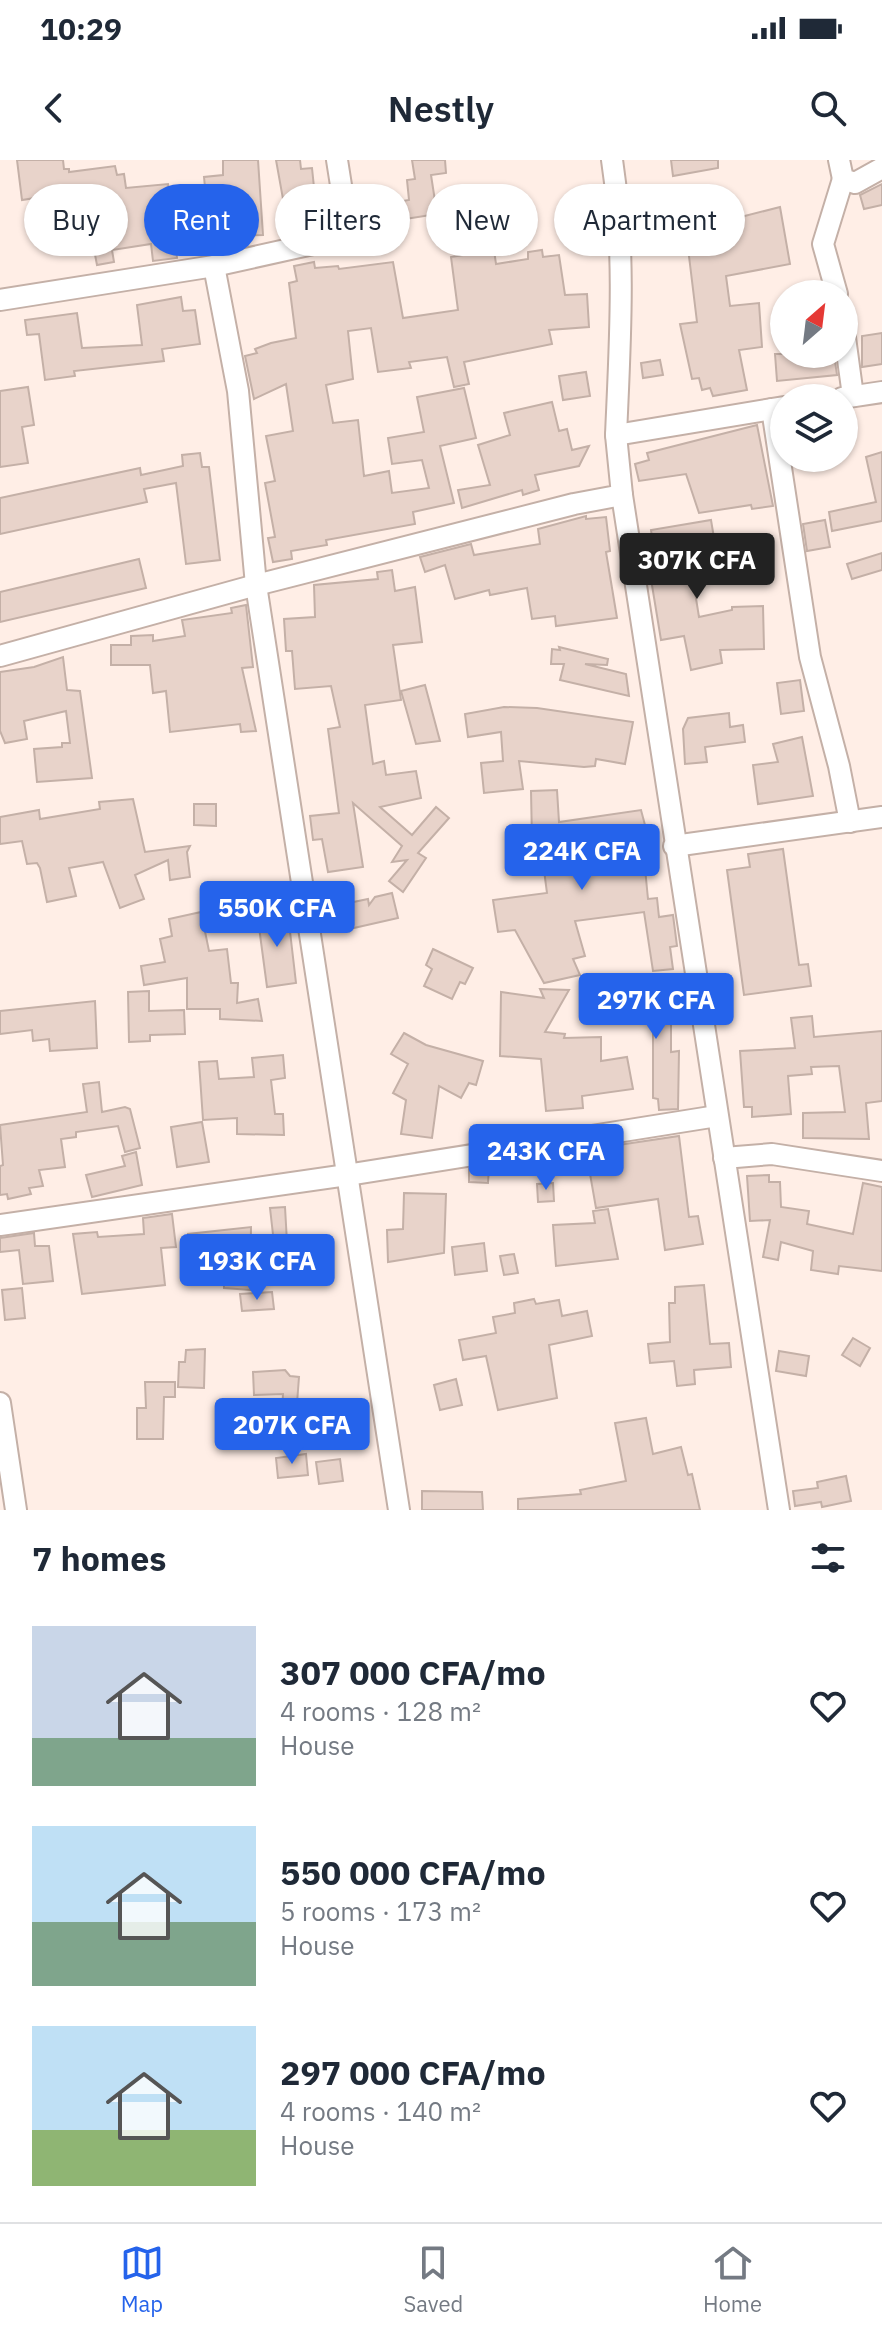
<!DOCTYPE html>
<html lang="en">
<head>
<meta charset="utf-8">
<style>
	body { margin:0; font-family:"IBM Plex Sans",sans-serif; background:#f2f2f3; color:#1f2937; height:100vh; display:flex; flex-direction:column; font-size:30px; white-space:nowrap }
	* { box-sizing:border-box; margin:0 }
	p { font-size:26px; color:#747a83 }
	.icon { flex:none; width:44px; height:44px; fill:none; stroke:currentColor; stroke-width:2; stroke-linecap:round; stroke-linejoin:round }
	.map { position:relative; height:1350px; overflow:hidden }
	.panel { display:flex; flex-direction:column; background:#fff; flex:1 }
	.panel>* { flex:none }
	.banner { position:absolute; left:24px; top:24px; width:834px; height:72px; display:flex; gap:16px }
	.needle { width:52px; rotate:28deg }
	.controls { position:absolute; left:770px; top:120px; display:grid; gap:16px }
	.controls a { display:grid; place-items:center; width:88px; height:88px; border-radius:50%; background:#fff; box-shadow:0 2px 6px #0004; font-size:40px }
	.price { position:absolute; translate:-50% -68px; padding:0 18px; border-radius:8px; background:#2563eb; color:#fff; font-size:26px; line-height:52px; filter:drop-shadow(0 2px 4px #0008) }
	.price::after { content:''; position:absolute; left:50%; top:48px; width:24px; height:18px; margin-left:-12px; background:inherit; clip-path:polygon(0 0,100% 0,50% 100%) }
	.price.active { background:#222; color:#fff }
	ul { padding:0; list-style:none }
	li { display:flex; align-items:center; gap:24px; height:200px; padding:0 32px }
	li span { display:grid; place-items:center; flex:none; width:224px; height:160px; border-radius:0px; color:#555 }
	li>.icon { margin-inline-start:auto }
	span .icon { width:96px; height:96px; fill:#fffc; stroke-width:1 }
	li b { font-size:34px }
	h2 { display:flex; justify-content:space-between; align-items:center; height:96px; padding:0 32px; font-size:34px }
	.pill { padding:0 28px; border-radius:36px; background:#fff; box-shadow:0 2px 6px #0004; font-size:28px; line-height:72px }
	.pill.active { background:#2563eb; color:#fff }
	.status { display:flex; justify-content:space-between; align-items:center; height:56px; padding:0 40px; background:#fff; direction:ltr }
	.status svg { height:22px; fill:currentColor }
	header { display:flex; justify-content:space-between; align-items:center; height:104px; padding:0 32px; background:#fff; font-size:36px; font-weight:600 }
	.tabs { display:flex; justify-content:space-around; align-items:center; height:112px; border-top:2px solid #e0e1e3; background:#fff; font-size:22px; color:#747a83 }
	.tabs a { display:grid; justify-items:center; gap:4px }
	.tabs .active { color:#2563eb }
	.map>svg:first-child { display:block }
	.building { fill:#e8d3ca; stroke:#c4b0a7; stroke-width:2 }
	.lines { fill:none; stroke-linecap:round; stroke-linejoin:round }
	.minor-casing { stroke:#c4b0a7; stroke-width:24 }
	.minor { stroke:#fff; stroke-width:20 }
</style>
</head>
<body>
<div class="status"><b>10:29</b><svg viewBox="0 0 49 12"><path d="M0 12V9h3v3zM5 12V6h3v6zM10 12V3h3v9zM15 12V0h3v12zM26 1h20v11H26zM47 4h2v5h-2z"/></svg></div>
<header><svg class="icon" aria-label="back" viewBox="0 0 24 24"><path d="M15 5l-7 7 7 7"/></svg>Nestly<svg class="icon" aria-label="search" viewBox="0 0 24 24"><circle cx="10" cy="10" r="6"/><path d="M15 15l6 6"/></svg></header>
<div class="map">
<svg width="882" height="1350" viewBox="0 0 882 1350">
	<rect width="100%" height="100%" fill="#ffeee6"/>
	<g class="building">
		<path d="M 17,0 L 63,0 L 64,9 L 69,9 L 69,12 L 115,6 L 117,15 L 124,14 L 126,28 L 168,24 L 177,98 L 153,101 L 151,84 L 112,90 L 114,102 L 97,105 L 82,27 L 53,31 L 61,74 L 42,77 L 35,38 L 22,40 Z"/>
		<path d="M 223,0 L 258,0 L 263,75 L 238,76 L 234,35 L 206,37 L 204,17 L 223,15 Z"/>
		<path d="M 276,0 L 300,0 L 301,9 L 312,8 L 315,37 L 283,39 Z"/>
		<path d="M 412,0 L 445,0 L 446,13 L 431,15 L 437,54 L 374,64 L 371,46 L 409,40 L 407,20 L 415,19 Z"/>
		<path d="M 671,0 L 718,0 L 718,8 L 673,16 Z"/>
		<path d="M 882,24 L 882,45 L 864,49 L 860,35 Z"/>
		<path d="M 780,47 L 790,104 L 726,116 L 730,146 L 759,143 L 762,187 L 739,190 L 747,230 L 713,236 L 710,228 L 702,230 L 699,218 L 692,219 L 680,164 L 697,162 L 688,88 L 648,86 L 647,61 L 673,60 L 673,65 L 693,62 L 695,77 L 736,69 L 733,59 Z"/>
		<path d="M 494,90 L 496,104 L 528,99 L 528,92 L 542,90 L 543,97 L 559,95 L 565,135 L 587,134 L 589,167 L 549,170 L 552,184 L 464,202 L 469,224 L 454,227 L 447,197 L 409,202 L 411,208 L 378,212 L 371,168 L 348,171 L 353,219 L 326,225 L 333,263 L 358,260 L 364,316 L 389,311 L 392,333 L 429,328 L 422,300 L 392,304 L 388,278 L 424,272 L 417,237 L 464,228 L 476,278 L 440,286 L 454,343 L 413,352 L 415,364 L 326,380 L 327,385 L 291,391 L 292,399 L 273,402 L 268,378 L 275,377 L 265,323 L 275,321 L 266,276 L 293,271 L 286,224 L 254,239 L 245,196 L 257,193 L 255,189 L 271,183 L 296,178 L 289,123 L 297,121 L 294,106 L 314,102 L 315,108 L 338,106 L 339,109 L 393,102 L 403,158 L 458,150 L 451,97 Z"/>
		<path d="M 181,137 L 183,151 L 195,150 L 200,184 L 162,189 L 164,201 L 74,211 L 75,216 L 45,220 L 39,174 L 27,175 L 25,160 L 77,153 L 82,188 L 142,185 L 137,145 Z"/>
		<path d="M 882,173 L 882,204 L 862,207 L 862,176 Z"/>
		<path d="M 775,194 L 834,194 L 837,215 L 777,221 Z"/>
		<path d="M 660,200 L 663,215 L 643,218 L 641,203 Z"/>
		<path d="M 586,212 L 590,236 L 563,240 L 559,216 Z"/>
		<path d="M 28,227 L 34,265 L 22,267 L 28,303 L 0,307 L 0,231 Z"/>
		<path d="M 552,242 L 559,271 L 567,269 L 572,290 L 589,286 L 579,306 L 535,315 L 539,330 L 523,335 L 522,330 L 462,348 L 458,330 L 490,325 L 478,285 L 510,275 L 504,253 Z"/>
		<path d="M 757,265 L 773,346 L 752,349 L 751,345 L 699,353 L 686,314 L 639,321 L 635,304 L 649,300 L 647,293 Z"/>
		<path d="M 882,292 L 882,361 L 832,371 L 829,352 L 876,342 L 866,297 Z"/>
		<path d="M 200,293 L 202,307 L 209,307 L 220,400 L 186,404 L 176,323 L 144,329 L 147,342 L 0,374 L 0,338 L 140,308 L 141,315 L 183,306 L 182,295 Z"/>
		<path d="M 586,356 L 586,359 L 606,357 L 610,391 L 606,392 L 617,458 L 556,466 L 555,456 L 532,459 L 527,428 L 490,435 L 489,430 L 455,439 L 445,405 L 425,412 L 420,397 L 471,384 L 474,395 L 540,384 L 538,369 Z"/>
		<path d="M 711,360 L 715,384 L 688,389 L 699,457 L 732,450 L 732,447 L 763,446 L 764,489 L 720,490 L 722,503 L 691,510 L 684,476 L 661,480 L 649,407 L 656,406 L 651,370 Z"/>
		<path d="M 825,360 L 830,387 L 807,391 L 803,364 Z"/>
		<path d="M 882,393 L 882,410 L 852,419 L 847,404 Z"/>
		<path d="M 139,399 L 146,428 L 0,462 L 0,432 Z"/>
		<path d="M 392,410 L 395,431 L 415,427 L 422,482 L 393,485 L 401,540 L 365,545 L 373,604 L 384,601 L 386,615 L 416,611 L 421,638 L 380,647 L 412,675 L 436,647 L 449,658 L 418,693 L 426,698 L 403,732 L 389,721 L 407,700 L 392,702 L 402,686 L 353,643 L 363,707 L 328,712 L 322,679 L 313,680 L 310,656 L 339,653 L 328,569 L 340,567 L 331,526 L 295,529 L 292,491 L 286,491 L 284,459 L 315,457 L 314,425 L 378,419 L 377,412 Z"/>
		<path d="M 246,445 L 253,507 L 242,508 L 256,571 L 241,572 L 240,564 L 170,572 L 166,531 L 153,533 L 150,505 L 111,505 L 111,485 L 131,485 L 131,476 L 153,475 L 153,481 L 185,476 L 182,460 L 232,453 L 231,448 Z"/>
		<path d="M 559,487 L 608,499 L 607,505 L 585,504 L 626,514 L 629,536 L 560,520 L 564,504 L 551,504 L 552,489 L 560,490 Z"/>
		<path d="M 63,497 L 67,530 L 80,531 L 92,618 L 37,622 L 34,589 L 62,587 L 62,583 L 70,583 L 66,551 L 24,561 L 27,579 L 5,583 L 0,571 L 0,512 L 34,507 Z"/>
		<path d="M 800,520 L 804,551 L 781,554 L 777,523 Z"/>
		<path d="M 425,525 L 440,581 L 416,584 L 401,531 Z"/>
		<path d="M 504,547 L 537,548 L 633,562 L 625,604 L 596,599 L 595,606 L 584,607 L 519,601 L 523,629 L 484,633 L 481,603 L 503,601 L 501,572 L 468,577 L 465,554 Z"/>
		<path d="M 729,553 L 730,567 L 743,565 L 745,582 L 705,587 L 707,602 L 685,604 L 683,569 L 688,558 Z"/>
		<path d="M 802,577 L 813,636 L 758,644 L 753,605 L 778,602 L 773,584 Z"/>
		<path d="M 557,630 L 559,662 L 641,650 L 645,665 L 608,673 L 614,700 L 644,698 L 648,739 L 657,738 L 659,757 L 673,755 L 677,786 L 670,787 L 673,809 L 653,811 L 644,752 L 575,761 L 585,796 L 573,799 L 580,815 L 544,823 L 515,770 L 498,772 L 493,740 L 547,733 L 544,710 L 569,707 L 565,677 L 532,680 L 531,631 Z"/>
		<path d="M 133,639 L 145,692 L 190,686 L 187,692 L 190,717 L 170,720 L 168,700 L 135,715 L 144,739 L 120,748 L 103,702 L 69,708 L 76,736 L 47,742 L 40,708 L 37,703 L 27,704 L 22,681 L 0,684 L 0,657 L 39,650 L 40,659 L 100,649 L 99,642 Z"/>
		<path d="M 194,644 L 216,644 L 216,666 L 194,665 Z"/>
		<path d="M 783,689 L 799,805 L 808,804 L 811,826 L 744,835 L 727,710 L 750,707 L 748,694 Z"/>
		<path d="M 392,733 L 398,758 L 345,770 L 339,745 L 368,739 L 369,745 L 375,737 Z"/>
		<path d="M 283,746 L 286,764 L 289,763 L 296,823 L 267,827 L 259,767 L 266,766 L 264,748 Z"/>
		<path d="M 201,752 L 209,791 L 227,789 L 231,823 L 238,823 L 237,843 L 258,839 L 262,861 L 220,859 L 220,849 L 187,849 L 187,818 L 144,825 L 141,806 L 165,802 L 160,779 L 172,776 L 169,759 Z"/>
		<path d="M 433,789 L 473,808 L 465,824 L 460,822 L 452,839 L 424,826 L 432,809 L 426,805 Z"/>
		<path d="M 540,829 L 569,830 L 545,872 L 565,874 L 564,878 L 601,877 L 601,901 L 627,897 L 633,929 L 582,936 L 583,948 L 546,951 L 541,899 L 500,896 L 501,832 L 544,838 Z"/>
		<path d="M 149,831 L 149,851 L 184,850 L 185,874 L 150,875 L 150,881 L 129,882 L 128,832 Z"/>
		<path d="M 603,831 L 678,836 L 675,854 L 671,853 L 671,892 L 679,891 L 678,949 L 659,950 L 658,939 L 653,938 L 653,856 L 639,855 L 640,847 L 602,846 Z"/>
		<path d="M 95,841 L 97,888 L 50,891 L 49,879 L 33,881 L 32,870 L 0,874 L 0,851 Z"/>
		<path d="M 812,856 L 814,877 L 882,871 L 882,941 L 866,943 L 869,979 L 803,978 L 803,953 L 845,952 L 839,906 L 811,907 L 812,914 L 788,916 L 791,954 L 752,957 L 752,947 L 744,947 L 740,891 L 795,888 L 791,858 Z"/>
		<path d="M 404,873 L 426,885 L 483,901 L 476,925 L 469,923 L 461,938 L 439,926 L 432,978 L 401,974 L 406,940 L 393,933 L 408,904 L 391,894 Z"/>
		<path d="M 283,895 L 285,918 L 271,920 L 275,954 L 283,954 L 284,975 L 237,974 L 237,958 L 203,960 L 199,902 L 217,901 L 219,919 L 254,917 L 252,898 Z"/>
		<path d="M 99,922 L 102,952 L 125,947 L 130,949 L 140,988 L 125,992 L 118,966 L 76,972 L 76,977 L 61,979 L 65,1007 L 39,1010 L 43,1026 L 29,1028 L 31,1034 L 8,1039 L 7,1034 L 0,1035 L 0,1006 L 3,1005 L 0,965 L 87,952 L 83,924 Z"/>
		<path d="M 202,962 L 209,1002 L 177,1007 L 171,967 Z"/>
		<path d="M 679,976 L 689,1057 L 698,1056 L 703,1084 L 665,1090 L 658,1039 L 596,1048 L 589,1008 L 560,1011 L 558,994 Z"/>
		<path d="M 136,992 L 142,1025 L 92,1037 L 86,1015 L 125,1006 L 122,996 Z"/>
		<path d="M 483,1006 L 489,1007 L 488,1023 L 469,1022 L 469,1009 Z"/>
		<path d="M 769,1015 L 769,1022 L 780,1022 L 781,1047 L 809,1051 L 807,1064 L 853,1074 L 863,1023 L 882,1027 L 882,1111 L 839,1106 L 838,1114 L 811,1110 L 813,1091 L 781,1082 L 778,1100 L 763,1097 L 770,1060 L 750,1061 L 747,1016 Z"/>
		<path d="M 553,1023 L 554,1041 L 538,1042 L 537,1024 Z"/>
		<path d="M 404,1033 L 446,1034 L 444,1093 L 388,1102 L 387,1070 L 403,1069 Z"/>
		<path d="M 285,1047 L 288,1100 L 276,1101 L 270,1048 Z"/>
		<path d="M 608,1049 L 618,1099 L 556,1106 L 553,1065 L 595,1063 L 593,1051 Z"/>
		<path d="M 172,1054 L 176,1087 L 161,1088 L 165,1125 L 82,1134 L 73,1074 L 97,1072 L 98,1077 L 144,1074 L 143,1058 Z"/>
		<path d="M 251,1067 L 250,1130 L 224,1128 L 223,1088 L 190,1091 L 188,1074 Z"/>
		<path d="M 34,1073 L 35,1086 L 49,1086 L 53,1121 L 23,1124 L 19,1090 L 0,1092 L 0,1078 Z"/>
		<path d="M 484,1083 L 487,1111 L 455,1115 L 452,1087 Z"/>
		<path d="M 514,1094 L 518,1113 L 504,1115 L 500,1096 Z"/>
		<path d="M 704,1125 L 710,1184 L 729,1183 L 731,1207 L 694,1210 L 695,1224 L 677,1226 L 674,1201 L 650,1203 L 648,1184 L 670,1182 L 669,1143 L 675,1143 L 675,1127 Z"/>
		<path d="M 22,1128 L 25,1158 L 5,1160 L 2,1130 Z"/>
		<path d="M 272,1132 L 274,1149 L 242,1151 L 240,1134 Z"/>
		<path d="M 534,1139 L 536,1144 L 559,1140 L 562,1156 L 587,1151 L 592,1176 L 549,1185 L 557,1238 L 498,1250 L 486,1196 L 463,1200 L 459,1180 L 496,1173 L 493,1157 L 515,1153 L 514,1143 Z"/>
		<path d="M 853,1178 L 870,1188 L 860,1206 L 842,1195 Z"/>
		<path d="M 205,1189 L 204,1228 L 178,1227 L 179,1202 L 185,1202 L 186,1190 Z"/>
		<path d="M 779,1191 L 809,1196 L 806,1216 L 776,1211 Z"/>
		<path d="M 285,1210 L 290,1216 L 299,1217 L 295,1270 L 281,1269 L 283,1234 L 254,1235 L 253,1212 Z"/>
		<path d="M 456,1219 L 462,1245 L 440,1250 L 434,1225 Z"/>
		<path d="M 145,1222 L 175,1222 L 175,1237 L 164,1237 L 163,1279 L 137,1279 L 137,1248 L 146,1248 Z"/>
		<path d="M 646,1258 L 653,1294 L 681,1287 L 688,1315 L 692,1314 L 700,1350 L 518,1350 L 518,1339 L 581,1334 L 580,1330 L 626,1321 L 615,1263 Z"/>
		<path d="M 306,1294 L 308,1315 L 278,1318 L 276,1298 Z"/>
		<path d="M 340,1299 L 343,1321 L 319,1324 L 316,1302 Z"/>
		<path d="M 846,1316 L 851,1341 L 822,1347 L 821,1342 L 795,1346 L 793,1331 L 818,1328 L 817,1322 Z"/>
		<path d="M 422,1331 L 482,1332 L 483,1350 L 422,1350 Z"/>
	</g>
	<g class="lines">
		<g class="minor-casing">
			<g id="minor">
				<path d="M 612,0 C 626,92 620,182 616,275"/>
				<path d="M 839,0 L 843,19 L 855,23 L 882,8"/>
				<path d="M 214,106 L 238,231 L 256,425 L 399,1350"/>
				<path d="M 837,134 L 823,84 L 843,19"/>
				<path d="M 0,140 L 214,106 L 349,76 L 337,0"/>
				<path d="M 844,170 L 853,236"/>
				<path d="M 842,238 L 882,232"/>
				<path d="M 772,249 L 810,497 L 839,606 L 850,662"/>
				<path d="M 622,335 L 779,1350"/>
				<path d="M 0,496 L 256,425 L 574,344 L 622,335 L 616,275 L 784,247"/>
				<path d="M 674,686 L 882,657"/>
				<path d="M 724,998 L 772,994 L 882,1011"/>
				<path d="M 0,1065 L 347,1015 L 717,956"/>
				<path d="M 0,1243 L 16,1350"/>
			</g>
		</g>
		<use href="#minor" class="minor"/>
	</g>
</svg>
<div class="controls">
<a><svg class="needle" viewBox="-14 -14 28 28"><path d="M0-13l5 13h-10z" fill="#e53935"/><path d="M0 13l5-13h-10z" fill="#747a83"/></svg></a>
<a><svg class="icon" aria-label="layers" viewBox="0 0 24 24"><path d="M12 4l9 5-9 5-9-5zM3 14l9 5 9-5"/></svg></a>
</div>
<b class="price active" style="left:697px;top:441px">307K CFA</b>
<b class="price" style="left:582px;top:732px">224K CFA</b>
<b class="price" style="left:277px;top:789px">550K CFA</b>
<b class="price" style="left:656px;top:881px">297K CFA</b>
<b class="price" style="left:546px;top:1032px">243K CFA</b>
<b class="price" style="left:257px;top:1142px">193K CFA</b>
<b class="price" style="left:292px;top:1306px">207K CFA</b>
<div class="banner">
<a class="pill">Buy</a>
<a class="pill active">Rent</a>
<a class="pill">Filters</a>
<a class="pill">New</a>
<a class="pill">Apartment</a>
</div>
</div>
<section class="panel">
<h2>7 homes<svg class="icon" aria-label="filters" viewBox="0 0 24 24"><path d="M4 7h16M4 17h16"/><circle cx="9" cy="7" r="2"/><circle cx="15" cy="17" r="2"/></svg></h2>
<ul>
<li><span style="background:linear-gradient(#c9d6e8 70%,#7fa58c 0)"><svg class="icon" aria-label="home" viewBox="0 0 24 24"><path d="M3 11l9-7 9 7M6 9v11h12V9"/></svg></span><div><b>307 000 CFA/mo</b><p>4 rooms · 128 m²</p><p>House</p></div><svg class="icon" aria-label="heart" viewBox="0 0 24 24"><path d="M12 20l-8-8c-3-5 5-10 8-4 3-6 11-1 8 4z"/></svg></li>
<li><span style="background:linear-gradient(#bfe0f5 60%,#7fa58c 0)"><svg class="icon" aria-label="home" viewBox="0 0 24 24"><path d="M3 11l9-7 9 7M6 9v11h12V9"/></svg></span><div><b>550 000 CFA/mo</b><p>5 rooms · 173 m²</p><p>House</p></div><svg class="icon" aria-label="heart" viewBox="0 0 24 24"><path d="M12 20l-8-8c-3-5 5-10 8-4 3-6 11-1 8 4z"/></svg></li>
<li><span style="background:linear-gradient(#bfe0f5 65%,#8fb573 0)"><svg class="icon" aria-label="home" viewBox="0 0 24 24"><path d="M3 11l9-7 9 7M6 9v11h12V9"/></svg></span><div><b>297 000 CFA/mo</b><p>4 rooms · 140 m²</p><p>House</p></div><svg class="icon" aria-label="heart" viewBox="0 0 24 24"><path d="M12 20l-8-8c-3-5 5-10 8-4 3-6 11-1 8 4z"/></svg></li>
</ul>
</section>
<nav class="tabs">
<a class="active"><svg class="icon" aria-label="map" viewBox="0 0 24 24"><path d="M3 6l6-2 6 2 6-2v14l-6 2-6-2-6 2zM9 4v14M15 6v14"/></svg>Map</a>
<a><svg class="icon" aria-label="saved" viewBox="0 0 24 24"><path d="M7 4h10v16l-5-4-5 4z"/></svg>Saved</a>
<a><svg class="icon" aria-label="home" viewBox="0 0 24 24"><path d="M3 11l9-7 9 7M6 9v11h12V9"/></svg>Home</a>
</nav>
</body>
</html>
